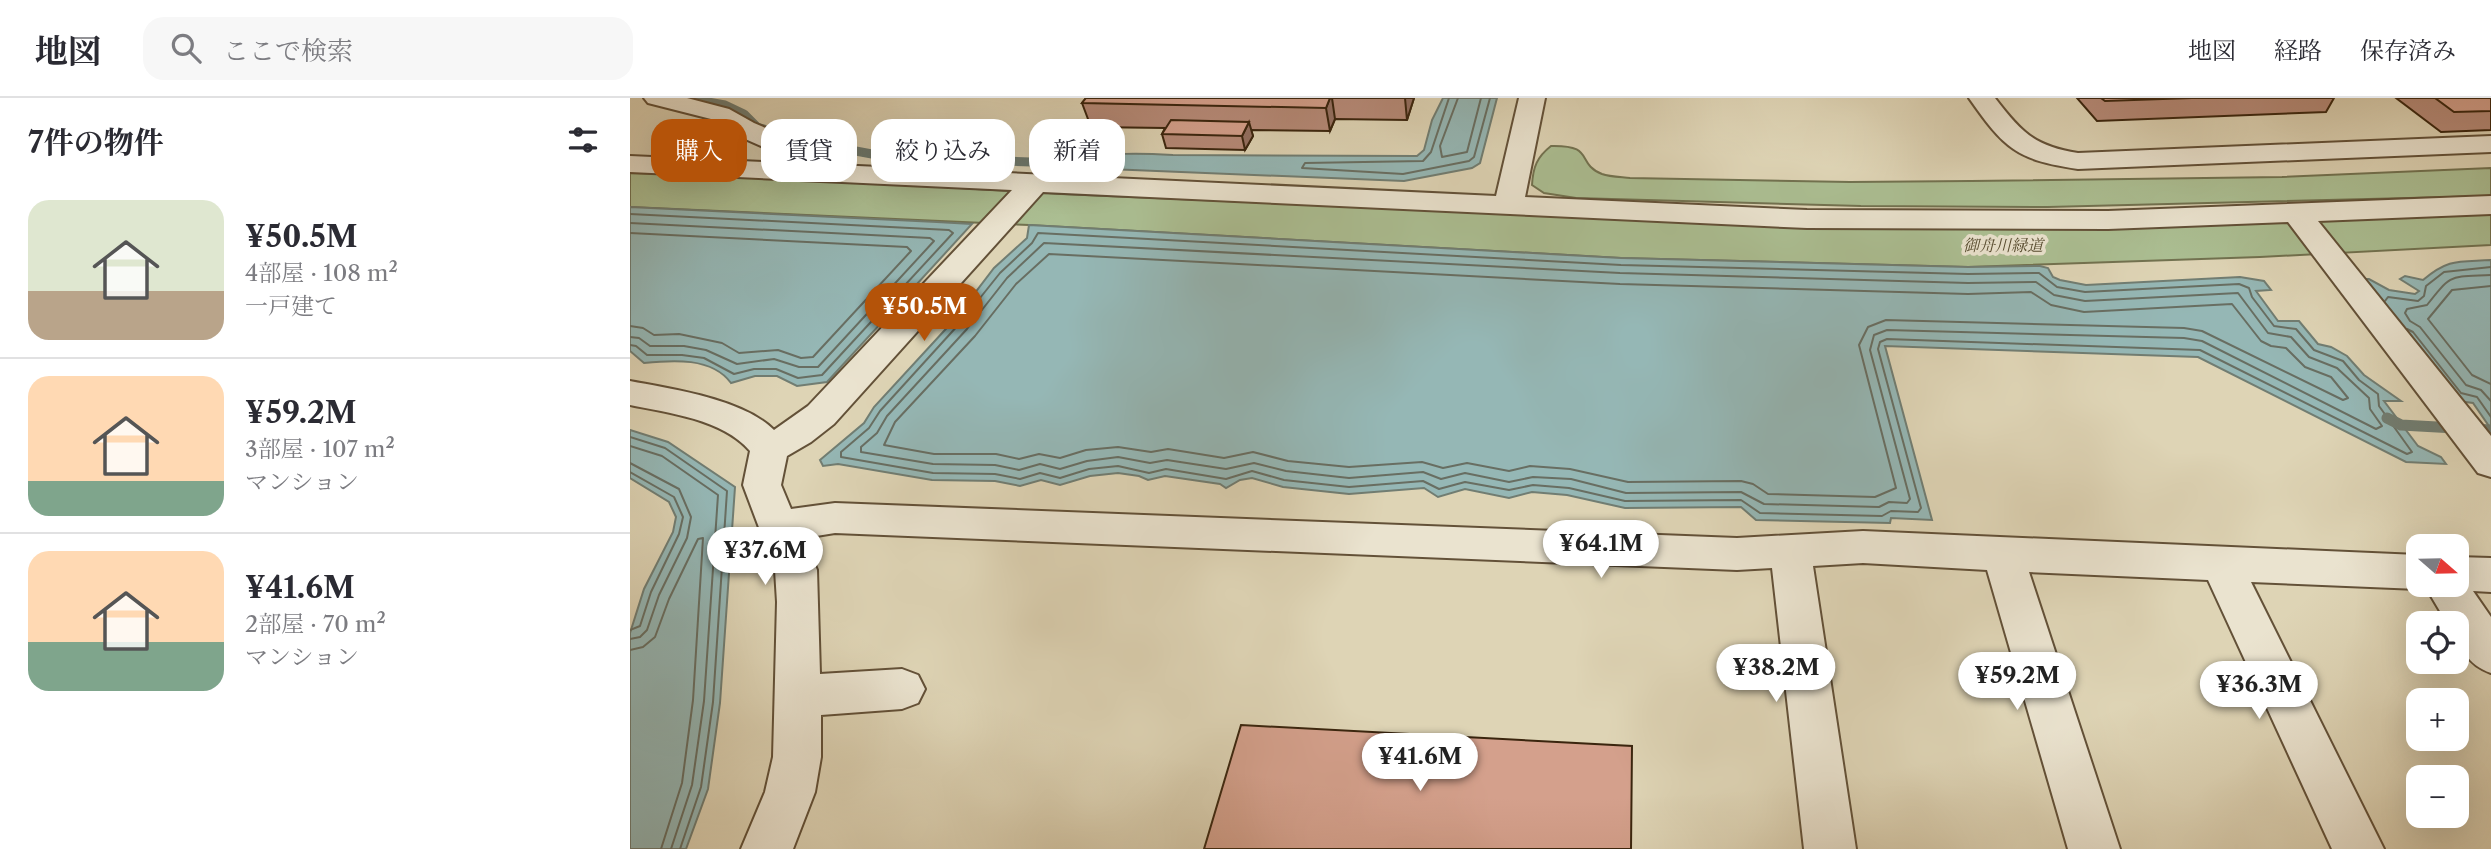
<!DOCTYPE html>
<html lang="ja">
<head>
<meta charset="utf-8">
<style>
	body { margin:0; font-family:"Libre Caslon Text","Noto Serif JP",serif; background:#f7f7f7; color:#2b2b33; height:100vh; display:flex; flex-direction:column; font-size:26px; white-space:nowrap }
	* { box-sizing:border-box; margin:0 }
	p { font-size:23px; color:#7c7c81 }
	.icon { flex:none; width:38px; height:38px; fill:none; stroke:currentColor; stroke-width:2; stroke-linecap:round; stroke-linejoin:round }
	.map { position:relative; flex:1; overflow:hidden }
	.panel { display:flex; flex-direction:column; background:#fff; width:630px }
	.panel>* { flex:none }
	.top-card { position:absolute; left:21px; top:21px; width:665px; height:63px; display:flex; gap:14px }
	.needle { width:46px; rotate:110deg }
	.fabs { position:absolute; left:1776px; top:436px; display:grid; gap:14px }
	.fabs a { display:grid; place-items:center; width:63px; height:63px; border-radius:14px; background:#fff; box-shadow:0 7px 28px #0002; font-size:35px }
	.price { position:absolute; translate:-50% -60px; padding:0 16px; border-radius:24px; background:#fff; color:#222; font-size:23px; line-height:46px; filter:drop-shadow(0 2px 4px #0008) }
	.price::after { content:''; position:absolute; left:50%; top:42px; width:21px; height:16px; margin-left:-10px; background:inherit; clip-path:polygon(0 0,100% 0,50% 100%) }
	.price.active { background:#b45309; color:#fff }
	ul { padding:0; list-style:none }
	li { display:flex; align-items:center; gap:21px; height:175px; padding:0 28px }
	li+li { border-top:2px solid #e1e1e2 }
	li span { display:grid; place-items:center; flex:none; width:196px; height:140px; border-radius:21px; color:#555 }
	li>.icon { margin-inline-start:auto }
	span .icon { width:84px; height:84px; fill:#fffc; stroke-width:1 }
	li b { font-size:30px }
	h2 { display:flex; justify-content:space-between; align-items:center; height:84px; padding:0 28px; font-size:30px }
	.chip { padding:0 24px; border-radius:21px; background:#fff; box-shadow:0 7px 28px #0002; font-size:24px; line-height:63px }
	.chip.active { background:#b45309; color:#fff }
	header { display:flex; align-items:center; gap:42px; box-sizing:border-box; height:98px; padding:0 35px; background:#fff; border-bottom:2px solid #e1e1e2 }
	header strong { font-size:33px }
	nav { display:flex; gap:38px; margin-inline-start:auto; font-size:24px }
	.search { width:490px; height:63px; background:#f7f7f7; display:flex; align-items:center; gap:18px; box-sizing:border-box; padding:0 24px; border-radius:21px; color:#7c7c81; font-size:26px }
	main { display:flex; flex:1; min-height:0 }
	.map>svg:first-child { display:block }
	.green { fill:#abbe92; stroke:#727250; stroke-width:2 }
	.water { fill:#95b7b5; stroke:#717d72; stroke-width:2 }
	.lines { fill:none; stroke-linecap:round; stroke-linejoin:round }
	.shore { stroke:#686e62; stroke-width:2 }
	.stream-far1 { stroke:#717d72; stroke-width:9 }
	.stream { stroke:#717d72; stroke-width:11 }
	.minor-casing { stroke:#635138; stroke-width:4 }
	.minor { fill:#eae3cf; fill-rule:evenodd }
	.wall { fill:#b68a78; stroke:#3a250e; stroke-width:2 }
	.shaded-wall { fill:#947062; stroke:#3a250e; stroke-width:2 }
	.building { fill:#d4a08c; stroke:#3a250e; stroke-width:2 }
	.labels { text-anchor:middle; stroke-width:7; stroke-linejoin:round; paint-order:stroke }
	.far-park-label { font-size:16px; font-style:italic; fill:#564b2f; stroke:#eae3cf }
</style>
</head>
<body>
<header>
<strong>地図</strong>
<div class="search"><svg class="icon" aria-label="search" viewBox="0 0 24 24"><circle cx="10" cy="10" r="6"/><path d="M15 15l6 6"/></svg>ここで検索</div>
<nav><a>地図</a><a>経路</a><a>保存済み</a></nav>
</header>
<main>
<section class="panel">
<h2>7件の物件<svg class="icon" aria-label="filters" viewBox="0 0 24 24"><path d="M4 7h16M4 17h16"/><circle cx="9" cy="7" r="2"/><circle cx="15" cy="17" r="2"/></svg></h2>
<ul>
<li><span style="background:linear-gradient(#dfe7d0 65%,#b9a48a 0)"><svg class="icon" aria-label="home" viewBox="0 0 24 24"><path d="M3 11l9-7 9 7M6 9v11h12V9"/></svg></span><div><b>¥50.5M</b><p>4部屋 · 108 m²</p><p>一戸建て</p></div></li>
<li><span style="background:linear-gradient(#ffd9b3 75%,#7fa58c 0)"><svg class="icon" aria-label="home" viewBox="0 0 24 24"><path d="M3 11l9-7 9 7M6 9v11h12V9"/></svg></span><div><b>¥59.2M</b><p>3部屋 · 107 m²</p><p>マンション</p></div></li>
<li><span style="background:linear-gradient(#ffd9b3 65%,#7fa58c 0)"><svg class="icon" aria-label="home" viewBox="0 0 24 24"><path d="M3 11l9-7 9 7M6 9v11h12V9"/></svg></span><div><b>¥41.6M</b><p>2部屋 · 70 m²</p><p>マンション</p></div></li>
</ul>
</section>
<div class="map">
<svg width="1861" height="751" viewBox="0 0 1861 751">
	<rect width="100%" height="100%" fill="#ded4b5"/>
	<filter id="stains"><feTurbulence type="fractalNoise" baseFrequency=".00286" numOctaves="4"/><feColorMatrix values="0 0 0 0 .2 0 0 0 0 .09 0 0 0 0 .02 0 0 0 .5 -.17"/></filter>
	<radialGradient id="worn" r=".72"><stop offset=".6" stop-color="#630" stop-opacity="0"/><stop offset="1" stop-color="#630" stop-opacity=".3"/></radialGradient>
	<g class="green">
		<path d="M 921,48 C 966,47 945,65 972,76 C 980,79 992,79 1000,80 L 1220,84 L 1341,83 L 1652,79 L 1861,70 L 1861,98 L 1418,109 L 1231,108 L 946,100 L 914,95 L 902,87 C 903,69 907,59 921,48 Z"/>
		<path d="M 0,75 L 161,80 L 431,96 L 1133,126 L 1683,123 L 1861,116 L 1861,147 L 1630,159 L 1338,169 L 991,160 L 399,127 L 0,109 Z"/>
	</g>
	<g class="water">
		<path d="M 813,0 L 867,0 L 850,65 L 842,70 L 774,83 L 454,70 L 442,67 L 445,63 C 477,54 510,55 543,57 L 787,58 L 794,52 L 802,22 Z"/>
		<path d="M 0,109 L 307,124 L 342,126 L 197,284 L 167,288 L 147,278 L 125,278 L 101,285 C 82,259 42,262 14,265 L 0,253 Z"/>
		<path d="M 399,127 L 991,160 L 1338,169 L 1410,168 L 1418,170 L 1423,179 L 1430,182 L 1456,187 L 1610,179 L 1634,183 L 1641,192 L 1626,193 L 1648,223 L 1669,223 L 1688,246 L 1701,249 L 1717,258 L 1734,277 L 1771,303 L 1754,303 L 1788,348 L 1811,359 L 1816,366 L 1776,364 L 1568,259 L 1255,248 L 1302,422 L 1261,420 L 1260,425 L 1126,422 L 1111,409 L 995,410 L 937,397 L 902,394 L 879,400 L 835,391 L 808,399 L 794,390 L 719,396 L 653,389 L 622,380 L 610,382 L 596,390 L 590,386 L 535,378 L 518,382 L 509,378 L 488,375 L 460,378 L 430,387 L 411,382 L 390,388 L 365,383 L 302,382 L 208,366 L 193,368 L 190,362 L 234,325 L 244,309 L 325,221 L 364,170 L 397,140 Z"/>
		<path d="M 1861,162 L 1861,331 L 1843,305 L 1828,303 L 1729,181 L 1739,181 L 1759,192 L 1785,196 L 1789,193 L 1770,181 L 1775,178 L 1793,182 C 1819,160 1829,164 1861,162 Z"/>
		<path d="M 0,332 L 38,344 L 105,389 L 90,605 L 78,691 L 56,751 L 0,751 L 0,535 L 14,491 L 43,434 L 46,419 L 39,404 L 0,380 Z"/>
	</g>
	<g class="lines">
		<g class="shore">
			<path d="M 819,0 L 801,54 L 793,63 L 675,65 L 672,70 L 773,76 L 839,63 L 844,59 L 860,0"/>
			<path d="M 828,0 L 810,48 L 812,59 L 837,54 L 851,0"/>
			<path d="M 0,116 L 319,132 L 323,135 L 192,277 L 168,280 L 146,271 L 124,271 L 104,276 L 74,260 L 52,257 L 17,257 L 6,248 L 0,247"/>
			<path d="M 0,125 L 300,140 L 304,143 L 188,269 L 169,269 L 144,261 L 107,266 L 76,252 L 54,248 L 20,248 L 9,240 L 0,239"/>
			<path d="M 0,135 L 277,149 L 281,153 L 183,259 L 171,260 L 148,252 L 109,255 L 92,245 L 49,236 L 24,237 L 13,230 L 0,228"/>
			<path d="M 408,135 L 991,167 L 1338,176 L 1409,175 L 1427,189 L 1455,194 L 1609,186 L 1619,190 L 1622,199 L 1644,228 L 1666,231 L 1684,252 L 1713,263 L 1729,282 L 1748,296 L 1749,308 L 1782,354 L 1777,356 L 1570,252 L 1257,241 L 1250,244 L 1248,251 L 1291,410 L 1288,414 L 1261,413 L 1252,418 L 1130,415 L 1111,402 L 995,403 L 939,390 L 903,387 L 879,392 L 835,384 L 809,391 L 793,383 L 719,389 L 654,382 L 622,373 L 596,381 L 536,371 L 519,375 L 488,368 L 459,371 L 430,380 L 410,375 L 390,381 L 365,376 L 303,375 L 211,359 L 211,354 L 239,330 L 250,313 L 330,225 L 370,175 L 402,145 Z"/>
			<path d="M 414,145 L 990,175 L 1338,185 L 1406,184 L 1424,197 L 1455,203 L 1608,195 L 1638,235 L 1661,239 L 1679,259 L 1707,270 L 1739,300 L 1740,311 L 1752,328 L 1746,331 L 1572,243 L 1554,240 L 1257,232 L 1244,237 L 1240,252 L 1280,401 L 1277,405 L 1259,404 L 1249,409 L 1134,406 L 1111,394 L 996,395 L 941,381 L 903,379 L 879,384 L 835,375 L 811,381 L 793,374 L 719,380 L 656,373 L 624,365 L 596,371 L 537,362 L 520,365 L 488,359 L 457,363 L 430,371 L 410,366 L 389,372 L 365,367 L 303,366 L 231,354 L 231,349 L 247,335 L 257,318 L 337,231 L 377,180 Z"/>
			<path d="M 419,156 L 990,186 L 1338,196 L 1401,194 L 1421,207 L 1454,214 L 1602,206 L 1631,243 L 1641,248 L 1656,250 L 1675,269 L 1701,279 L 1718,300 L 1713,302 L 1572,233 L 1554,230 L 1256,222 L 1238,229 L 1229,247 L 1266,390 L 1245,399 L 1138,396 L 1123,386 L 1111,383 L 998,384 L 940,371 L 900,368 L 879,373 L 837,365 L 813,370 L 792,364 L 719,369 L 658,363 L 623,354 L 594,360 L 538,351 L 521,354 L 488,349 L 456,352 L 430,360 L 409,356 L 389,361 L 366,356 L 304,356 L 254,347 L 265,324 L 345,238 L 386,186 Z"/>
			<path d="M 1861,177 C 1820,179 1822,175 1797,207 L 1777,211 L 1775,215 L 1780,223 L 1790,229 L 1836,287 L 1851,292 L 1861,303"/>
			<path d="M 1861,188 L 1822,192 L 1798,221 L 1842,277 L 1861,286"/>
			<path d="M 1755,203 L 1758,199 L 1788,203 L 1794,198 L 1796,188 L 1814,174 L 1861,169"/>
			<path d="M 1777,231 L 1783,234 L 1831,295 L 1847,299 L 1861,319"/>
			<path d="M 0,339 L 35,350 L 97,393 L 83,604 L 71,689 L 50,751"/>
			<path d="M 0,348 L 32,358 L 88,397 L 74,603 L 62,687 L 41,751"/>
			<path d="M 0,365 L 49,391 L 61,419 L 57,440 L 29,497 L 17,532 L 10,539 L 0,541"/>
			<path d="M 0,374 L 44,399 L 53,419 L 49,436 L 21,494 L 10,528 L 0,532"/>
			<path d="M 0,552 L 13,549 L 25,539 L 39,501 L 68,441 L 73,440 L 63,602 L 52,685 L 31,751"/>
		</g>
		<path class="stream-far1" d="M 56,0 L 95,7 L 114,16 L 127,29 L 172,43 L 258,59 L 460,66"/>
		<g class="stream">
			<path d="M 247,213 L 340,221"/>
			<path d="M 1757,320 L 1771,327 L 1861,332"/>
		</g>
		<g class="minor-casing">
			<g id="minor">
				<path d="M 14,0 L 57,0 L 99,11 L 124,25 L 173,46 L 177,52 L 164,65 L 866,98 L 889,0 L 915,0 L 895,99 L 1177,112 L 1478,113 L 1861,98 L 1861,116 L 1688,123 L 1861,338 L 1861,379 L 1848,375 L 1658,124 L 1478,131 L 1177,130 L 413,94 L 204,326 L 181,344 L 157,358 L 151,387 L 161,411 L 205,405 L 1107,440 L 1233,433 L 1788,457 L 1788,486 L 1827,486 L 1827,459 L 1861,460 L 1861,494 L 1843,493 L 1861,519 L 1861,575 C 1838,567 1827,549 1827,525 L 1817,525 L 1795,488 L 1788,491 L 1621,484 L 1754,751 L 1702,751 L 1578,482 L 1399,474 L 1490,751 L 1438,751 L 1357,472 L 1233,465 L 1183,468 L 1226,751 L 1174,751 L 1142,470 L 1107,472 L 205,435 L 174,440 L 187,472 L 190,576 L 272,571 L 288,577 L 295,591 L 288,605 L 272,611 L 191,617 L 191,659 L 185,694 L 163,751 L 111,751 L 135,694 L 143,659 L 147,504 L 145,472 L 113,387 L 120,353 C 93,321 38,315 0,307 L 0,283 C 42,291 113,301 144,332 L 178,308 L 382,92 L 0,74 L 0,58 L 133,64 L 145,54 L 106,37 L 81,21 L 18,5 Z"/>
				<path d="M 1339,0 L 1365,0 C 1391,34 1404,48 1448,55 L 1861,38 L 1861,54 L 1448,71 C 1386,62 1374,50 1339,0 Z"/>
			</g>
		</g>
		<use href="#minor" class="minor"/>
	</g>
	<g class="wall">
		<path d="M 456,0 L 784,0 L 777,22 L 705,21 L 700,33 L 621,32 L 623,38 L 615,52 L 536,50 L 532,36 L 535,30 L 461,29 L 452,5 Z"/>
		<path d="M 1447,0 L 1704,0 L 1696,14 L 1467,23 Z"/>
		<path d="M 1766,0 L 1861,0 L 1861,32 L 1811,34 Z"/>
	</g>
	<g class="shaded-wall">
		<path d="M 700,0 L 702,0 L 705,21 L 700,33 L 696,10 Z"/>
		<path d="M 775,0 L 784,0 L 777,22 Z"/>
		<path d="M 619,24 L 623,38 L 615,52 L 612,38 Z"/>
	</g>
	<g class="building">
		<path d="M 456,0 L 700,0 L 696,10 L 452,5 Z"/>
		<path d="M 1471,0 L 1562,0 L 1475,3 Z"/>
		<path d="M 1805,0 L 1861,0 L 1861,13 L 1824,14 Z"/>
		<path d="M 541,22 L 619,24 L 612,38 L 532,36 Z"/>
		<path d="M 611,627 L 1002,648 L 1001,751 L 574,751 Z"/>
	</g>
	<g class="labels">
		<g class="far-park-label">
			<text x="1373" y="153">御舟川緑道</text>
		</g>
	</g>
	<rect width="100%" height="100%" filter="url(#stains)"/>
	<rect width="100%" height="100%" fill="url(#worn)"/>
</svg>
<div class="fabs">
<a><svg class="needle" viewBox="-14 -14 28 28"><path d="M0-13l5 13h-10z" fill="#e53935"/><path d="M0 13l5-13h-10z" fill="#7c7c81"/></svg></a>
<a><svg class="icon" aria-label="locate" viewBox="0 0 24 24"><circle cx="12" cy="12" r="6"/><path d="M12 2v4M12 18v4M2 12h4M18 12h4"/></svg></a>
<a>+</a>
<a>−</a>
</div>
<b class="price active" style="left:294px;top:245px">¥50.5M</b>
<b class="price" style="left:971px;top:482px">¥64.1M</b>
<b class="price" style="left:135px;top:489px">¥37.6M</b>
<b class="price" style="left:1146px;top:606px">¥38.2M</b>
<b class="price" style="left:1387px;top:614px">¥59.2M</b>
<b class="price" style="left:1629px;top:623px">¥36.3M</b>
<b class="price" style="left:790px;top:695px">¥41.6M</b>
<div class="top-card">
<a class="chip active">購入</a>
<a class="chip">賃貸</a>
<a class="chip">絞り込み</a>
<a class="chip">新着</a>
</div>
</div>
</main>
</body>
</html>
